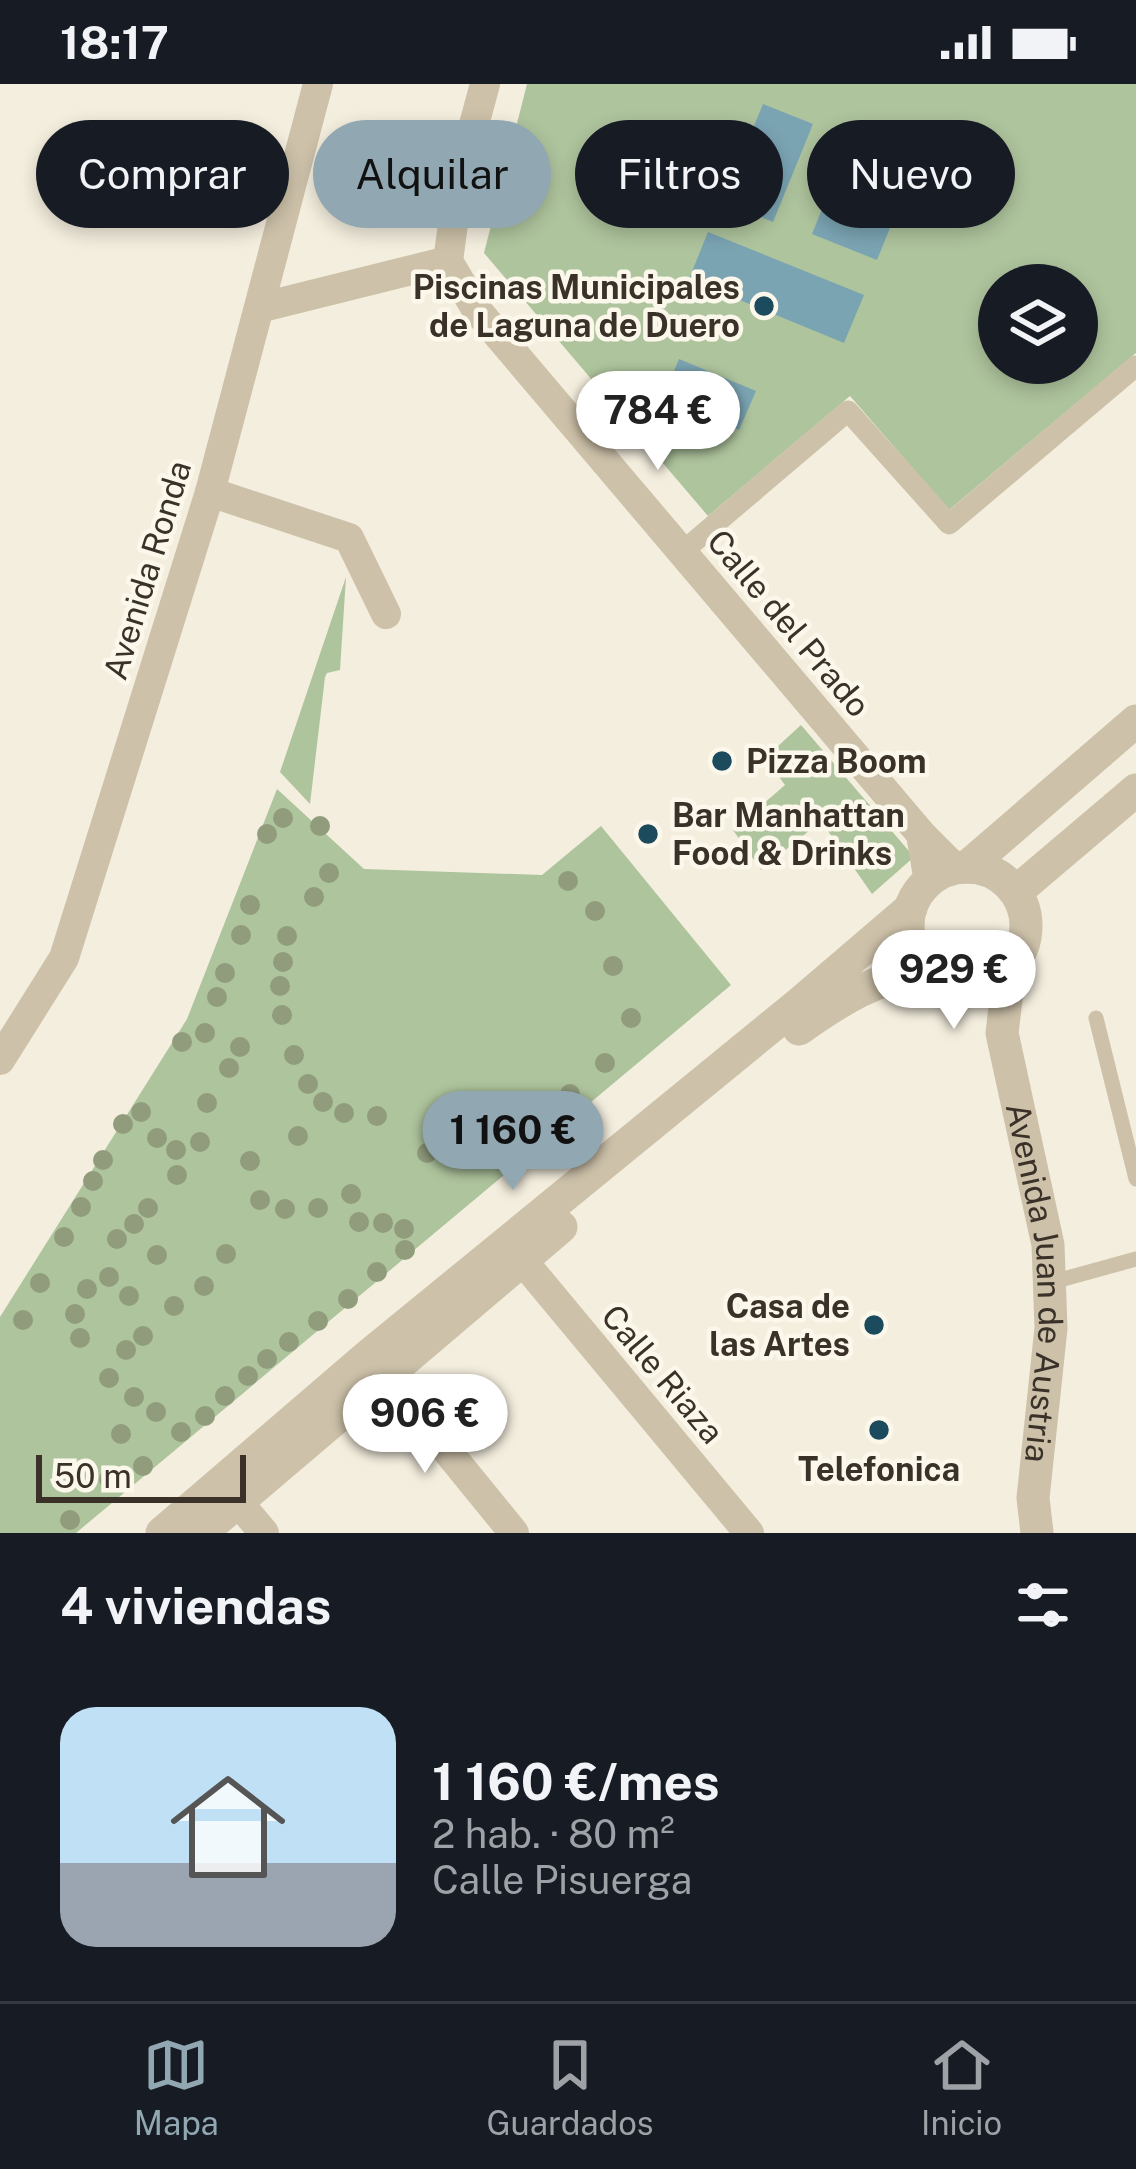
<!DOCTYPE html>
<html lang="es">
<head>
<meta charset="utf-8">
<style>
	body { margin:0; font-family:"Public Sans",sans-serif; background:#242831; color:#f1f3f6; height:100vh; display:flex; flex-direction:column; font-size:45px; white-space:nowrap }
	* { box-sizing:border-box; margin:0 }
	p { font-size:39px; color:#9ea1a6 }
	.icon { flex:none; width:66px; height:66px; fill:none; stroke:currentColor; stroke-width:2; stroke-linecap:round; stroke-linejoin:round }
	.map { position:relative; height:1449px; overflow:hidden }
	.details { display:flex; flex-direction:column; background:#171b24; flex:1 }
	.details>* { flex:none }
	.guide { position:absolute; left:36px; top:36px; width:1065px; height:108px; display:flex; gap:24px }
	.tools { position:absolute; left:978px; top:180px; display:grid; gap:24px }
	.tools a { display:grid; place-items:center; width:120px; height:120px; border-radius:50%; background:#171b24; box-shadow:0 6px 18px #0003; font-size:60px }
	.scale { position:absolute; left:36px; bottom:30px; width:210px; box-sizing:border-box; padding-left:12px; border:6px solid #3a3229; border-top:0; font-size:33px; line-height:42px; white-space:nowrap; color:#3a3229; -webkit-text-stroke:9px #fbf7eb; paint-order:stroke }
	.price { position:absolute; translate:-50% -102px; padding:0 27px; border-radius:42px; background:#fff; color:#222; font-size:39px; line-height:78px; filter:drop-shadow(0 3px 6px #0008) }
	.price::after { content:''; position:absolute; left:50%; top:72px; width:36px; height:27px; margin-left:-18px; background:inherit; clip-path:polygon(0 0,100% 0,50% 100%) }
	.price.selected { background:#91a7b2; color:#111 }
	ul { padding:0; list-style:none }
	li { display:flex; align-items:center; gap:36px; height:300px; padding:0 60px }
	li span { display:grid; place-items:center; flex:none; width:336px; height:240px; border-radius:36px; color:#555 }
	li>.icon { margin-inline-start:auto }
	span .icon { width:144px; height:144px; fill:#fffc; stroke-width:1 }
	li b { font-size:51px }
	h2 { display:flex; justify-content:space-between; align-items:center; height:144px; padding:0 60px; font-size:51px }
	.tag { padding:0 42px; border-radius:54px; background:#171b24; box-shadow:0 6px 18px #0003; font-size:42px; line-height:108px }
	.tag.selected { background:#91a7b2; color:#111 }
	.status { display:flex; justify-content:space-between; align-items:center; height:84px; padding:0 60px; background:#171b24; direction:ltr }
	.status svg { height:33px; fill:currentColor }
	.dock { display:flex; justify-content:space-around; align-items:center; height:168px; border-top:3px solid #363941; background:#171b24; font-size:33px; color:#9ea1a6 }
	.dock a { display:grid; justify-items:center; gap:6px }
	.dock .selected { color:#91a7b2 }
	.map>svg:first-child { display:block }
	.green { fill:#aec49d; fill-rule:evenodd }
	.water { fill:#7ba4b3 }
	.lines { fill:none; stroke-linecap:round; stroke-linejoin:round }
	.service { stroke:#cdc1a9; stroke-width:15 }
	.pedestrian { stroke:#cdc1a9; stroke-width:21 }
	.minor { stroke:#cdc1a9; stroke-width:30 }
	.tertiary { stroke:#cdc1a9; stroke-width:33 }
	.tree { fill:#909c7c }
	.poi-dot { fill:#1c4b5e; stroke:#fbf7eb; stroke-width:4.5 }
	.labels { text-anchor:middle; stroke-width:9; stroke-linejoin:round; paint-order:stroke }
	.poi-label { font-size:33px; font-weight:bold; fill:#3a3229; stroke:#fbf7eb; text-anchor:end }
	.street-label { font-size:33px; fill:#3a3229; stroke:#fbf7eb }
</style>
</head>
<body>
<div class="status"><b>18:17</b><svg viewBox="0 0 49 12"><path d="M0 12V9h3v3zM5 12V6h3v6zM10 12V3h3v9zM15 12V0h3v12zM26 1h20v11H26zM47 4h2v5h-2z"/></svg></div>
<div class="map">
<svg width="1136" height="1449" viewBox="0 0 1136 1449">
	<rect width="100%" height="100%" fill="#f4eede"/>
	<g class="green">
		<path d="M 527,0 L 1136,0 L 1136,269 L 949,426 L 850,312 L 708,432 L 484,169 ZM 999,201 L 1077,201 L 1077,279 L 999,279 Z"/>
		<path d="M 346,493 L 340,586 L 327,589 L 325,593 L 310,720 L 280,688 Z"/>
		<path d="M 801,641 L 914,773 L 872,810 L 821,737 L 761,786 L 733,746 L 785,701 L 765,674 Z"/>
		<path d="M 277,705 L 364,785 L 542,791 L 601,742 L 731,901 L 76,1449 L 0,1449 L 0,1233 L 187,935 Z"/>
	</g>
	<g class="water">
		<path d="M 763,20 L 813,40 L 773,138 L 723,117 Z"/>
		<path d="M 852,50 L 917,77 L 877,176 L 812,150 Z"/>
		<path d="M 708,148 L 864,211 L 844,259 L 689,195 Z"/>
		<path d="M 679,275 L 756,307 L 739,346 L 663,314 Z"/>
	</g>
	<g class="lines">
		<g class="service">
			<path d="M 1096,934 L 1136,1095"/>
			<path d="M 1049,1199 L 1136,1175"/>
		</g>
		<path class="pedestrian" d="M 682,468 L 848,327 L 949,440 L 1136,282"/>
		<g class="minor">
			<path d="M 485,0 L 459,96 L 448,177 L 476,225 L 921,750 L 955,784"/>
			<path d="M 259,224 L 448,177"/>
			<path d="M 210,408 L 349,454 L 386,530"/>
			<path d="M 921,750 L 929,798"/>
			<path d="M 0,976 L 64,874 L 210,408 L 318,0"/>
			<path d="M 522,1176 L 749,1449"/>
			<path d="M 387,1293 L 514,1449"/>
			<path d="M 238,1418 L 264,1449"/>
		</g>
		<g class="tertiary">
			<path d="M 967,783 L 1136,637"/>
			<circle cx="967" cy="842" r="59"/>
			<path d="M 1016,808 L 1136,706"/>
			<path id="s1" d="M 1010,882 L 1002,949 L 1048,1161 L 1051,1244 L 1033,1414 L 1037,1449"/>
			<path d="M 799,945 C 840,916 876,893 928,886"/>
			<path d="M 162,1449 L 368,1272 L 800,919 L 911,824"/>
			<path d="M 201,1449 L 561,1143"/>
		</g>
	</g>
	<g class="tree">
		<circle cx="283" cy="734" r="10"/>
		<circle cx="320" cy="742" r="10"/>
		<circle cx="267" cy="750" r="10"/>
		<circle cx="329" cy="789" r="10"/>
		<circle cx="568" cy="797" r="10"/>
		<circle cx="314" cy="813" r="10"/>
		<circle cx="250" cy="821" r="10"/>
		<circle cx="595" cy="827" r="10"/>
		<circle cx="241" cy="851" r="10"/>
		<circle cx="287" cy="852" r="10"/>
		<circle cx="283" cy="878" r="10"/>
		<circle cx="613" cy="882" r="10"/>
		<circle cx="225" cy="889" r="10"/>
		<circle cx="280" cy="902" r="10"/>
		<circle cx="217" cy="913" r="10"/>
		<circle cx="282" cy="931" r="10"/>
		<circle cx="631" cy="934" r="10"/>
		<circle cx="205" cy="949" r="10"/>
		<circle cx="182" cy="958" r="10"/>
		<circle cx="240" cy="963" r="10"/>
		<circle cx="294" cy="971" r="10"/>
		<circle cx="605" cy="979" r="10"/>
		<circle cx="229" cy="984" r="10"/>
		<circle cx="308" cy="1000" r="10"/>
		<circle cx="570" cy="1010" r="10"/>
		<circle cx="323" cy="1018" r="10"/>
		<circle cx="207" cy="1019" r="10"/>
		<circle cx="141" cy="1028" r="10"/>
		<circle cx="344" cy="1029" r="10"/>
		<circle cx="377" cy="1032" r="10"/>
		<circle cx="123" cy="1040" r="10"/>
		<circle cx="513" cy="1041" r="10"/>
		<circle cx="298" cy="1052" r="10"/>
		<circle cx="157" cy="1054" r="10"/>
		<circle cx="200" cy="1058" r="10"/>
		<circle cx="176" cy="1066" r="10"/>
		<circle cx="459" cy="1067" r="10"/>
		<circle cx="427" cy="1069" r="10"/>
		<circle cx="103" cy="1076" r="10"/>
		<circle cx="250" cy="1077" r="10"/>
		<circle cx="177" cy="1091" r="10"/>
		<circle cx="93" cy="1097" r="10"/>
		<circle cx="351" cy="1110" r="10"/>
		<circle cx="260" cy="1116" r="10"/>
		<circle cx="81" cy="1123" r="10"/>
		<circle cx="148" cy="1124" r="10"/>
		<circle cx="318" cy="1124" r="10"/>
		<circle cx="285" cy="1125" r="10"/>
		<circle cx="359" cy="1138" r="10"/>
		<circle cx="383" cy="1139" r="10"/>
		<circle cx="134" cy="1140" r="10"/>
		<circle cx="404" cy="1145" r="10"/>
		<circle cx="64" cy="1153" r="10"/>
		<circle cx="117" cy="1155" r="10"/>
		<circle cx="405" cy="1166" r="10"/>
		<circle cx="226" cy="1170" r="10"/>
		<circle cx="157" cy="1171" r="10"/>
		<circle cx="377" cy="1188" r="10"/>
		<circle cx="109" cy="1193" r="10"/>
		<circle cx="40" cy="1199" r="10"/>
		<circle cx="204" cy="1202" r="10"/>
		<circle cx="87" cy="1205" r="10"/>
		<circle cx="129" cy="1212" r="10"/>
		<circle cx="348" cy="1215" r="10"/>
		<circle cx="174" cy="1222" r="10"/>
		<circle cx="75" cy="1230" r="10"/>
		<circle cx="23" cy="1236" r="10"/>
		<circle cx="318" cy="1237" r="10"/>
		<circle cx="143" cy="1252" r="10"/>
		<circle cx="80" cy="1254" r="10"/>
		<circle cx="289" cy="1258" r="10"/>
		<circle cx="126" cy="1266" r="10"/>
		<circle cx="267" cy="1275" r="10"/>
		<circle cx="248" cy="1292" r="10"/>
		<circle cx="109" cy="1294" r="10"/>
		<circle cx="225" cy="1312" r="10"/>
		<circle cx="134" cy="1313" r="10"/>
		<circle cx="156" cy="1328" r="10"/>
		<circle cx="205" cy="1332" r="10"/>
		<circle cx="181" cy="1348" r="10"/>
		<circle cx="121" cy="1350" r="10"/>
		<circle cx="143" cy="1382" r="10"/>
		<circle cx="109" cy="1395" r="10"/>
		<circle cx="70" cy="1436" r="10"/>
	</g>
	<g class="poi-dot">
		<circle cx="764" cy="222" r="12"/>
		<circle cx="722" cy="677" r="12"/>
		<circle cx="648" cy="750" r="12"/>
		<circle cx="874" cy="1241" r="12"/>
		<circle cx="879" cy="1346" r="12"/>
	</g>
	<g class="labels">
		<g class="poi-label">
			<text x="740" y="215">Piscinas Municipales<tspan x="740" dy="38">de Laguna de Duero</tspan></text>
			<text x="746" y="689" text-anchor="start">Pizza Boom</text>
			<text x="672" y="743" text-anchor="start">Bar Manhattan<tspan x="672" dy="38">Food &amp; Drinks</tspan></text>
			<text x="850" y="1234">Casa de<tspan x="850" dy="38">las Artes</tspan></text>
			<text x="879" y="1397" text-anchor="middle">Telefonica</text>
		</g>
		<g class="street-label">
			<text transform="translate(147 486) rotate(-73)" y="12">Avenida Ronda</text>
			<text transform="translate(789 539) rotate(50)" y="12">Calle del Prado</text>
			<text dy="12" stroke="none"><textPath href="#s1" startOffset="321">Avenida Juan de Austria</textPath></text>
			<text transform="translate(663 1290) rotate(50)" y="12">Calle Riaza</text>
		</g>
	</g>
</svg>
<div class="tools">
<a><svg class="icon" aria-label="layers" viewBox="0 0 24 24"><path d="M12 4l9 5-9 5-9-5zM3 14l9 5 9-5"/></svg></a>
</div>
<div class="scale">50 m</div>
<b class="price" style="left:658px;top:389px">784 €</b>
<b class="price" style="left:954px;top:948px">929 €</b>
<b class="price selected" style="left:513px;top:1109px">1 160 €</b>
<b class="price" style="left:425px;top:1392px">906 €</b>
<div class="guide">
<a class="tag">Comprar</a>
<a class="tag selected">Alquilar</a>
<a class="tag">Filtros</a>
<a class="tag">Nuevo</a>
</div>
</div>
<section class="details">
<h2>4 viviendas<svg class="icon" aria-label="filters" viewBox="0 0 24 24"><path d="M4 7h16M4 17h16"/><circle cx="9" cy="7" r="2"/><circle cx="15" cy="17" r="2"/></svg></h2>
<ul>
<li><span style="background:linear-gradient(#bfe0f5 65%,#9aa5b1 0)"><svg class="icon" aria-label="home" viewBox="0 0 24 24"><path d="M3 11l9-7 9 7M6 9v11h12V9"/></svg></span><div><b>1 160 €/mes</b><p>2 hab. · 80 m²</p><p>Calle Pisuerga</p></div></li>
</ul>
</section>
<nav class="dock">
<a class="selected"><svg class="icon" aria-label="map" viewBox="0 0 24 24"><path d="M3 6l6-2 6 2 6-2v14l-6 2-6-2-6 2zM9 4v14M15 6v14"/></svg>Mapa</a>
<a><svg class="icon" aria-label="saved" viewBox="0 0 24 24"><path d="M7 4h10v16l-5-4-5 4z"/></svg>Guardados</a>
<a><svg class="icon" aria-label="home" viewBox="0 0 24 24"><path d="M3 11l9-7 9 7M6 9v11h12V9"/></svg>Inicio</a>
</nav>
</body>
</html>
